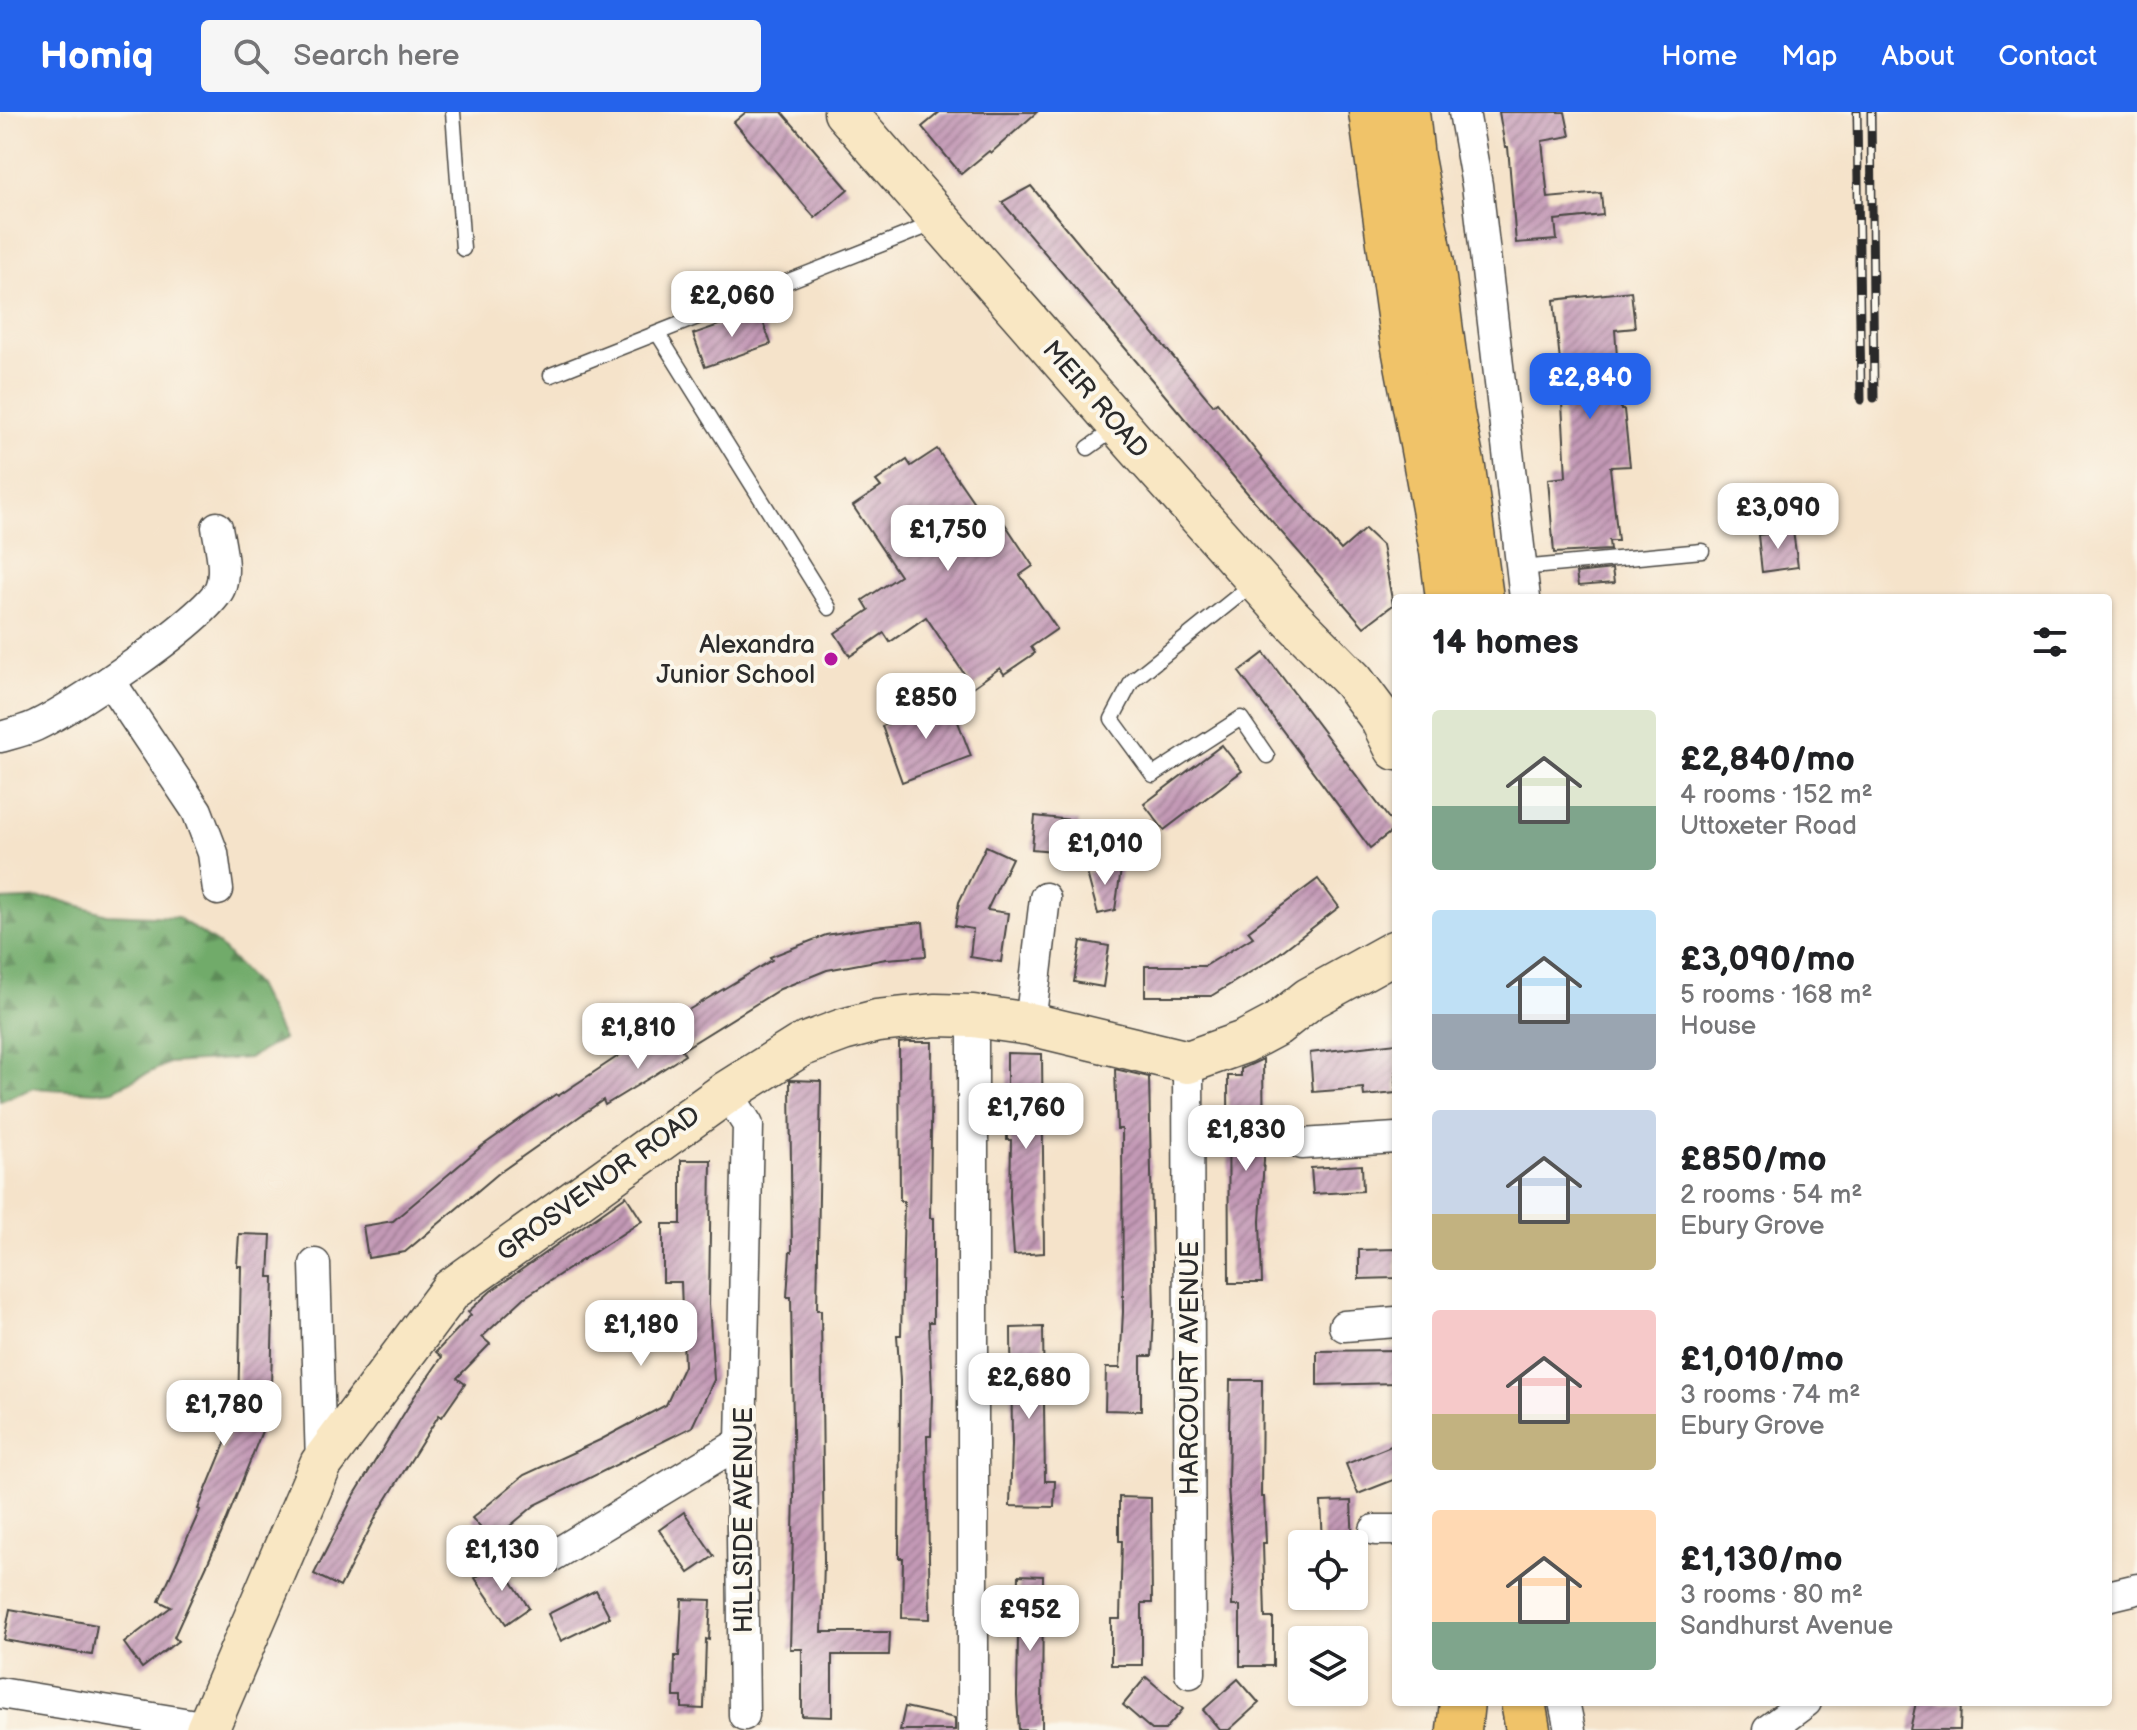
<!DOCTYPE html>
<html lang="en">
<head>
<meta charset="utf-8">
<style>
	body { margin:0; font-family:"Balsamiq Sans",sans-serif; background:#f6f6f6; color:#202124; height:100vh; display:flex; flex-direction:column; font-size:30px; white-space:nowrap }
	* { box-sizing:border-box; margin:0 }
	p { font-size:26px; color:#757577 }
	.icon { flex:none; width:44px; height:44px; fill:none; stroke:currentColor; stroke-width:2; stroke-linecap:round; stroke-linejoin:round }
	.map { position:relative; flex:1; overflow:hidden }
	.drawer { position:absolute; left:1392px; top:482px; width:720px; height:1112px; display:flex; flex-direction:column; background:#fff; border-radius:8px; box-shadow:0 2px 6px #0004 }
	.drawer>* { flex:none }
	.tools { position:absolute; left:1288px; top:1418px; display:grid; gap:16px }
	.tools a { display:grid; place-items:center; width:80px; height:80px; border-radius:8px; background:#fff; box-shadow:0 2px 6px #0004; font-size:40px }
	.price { position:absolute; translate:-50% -68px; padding:0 18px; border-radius:16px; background:#fff; color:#222; font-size:26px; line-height:52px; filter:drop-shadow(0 2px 4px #0008) }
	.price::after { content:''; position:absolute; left:50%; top:48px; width:24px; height:18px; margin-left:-12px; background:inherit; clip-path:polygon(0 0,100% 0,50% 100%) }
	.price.on { background:#2563eb; color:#fff }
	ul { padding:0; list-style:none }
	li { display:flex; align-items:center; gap:24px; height:200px; padding:0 40px }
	li span { display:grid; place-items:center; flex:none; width:224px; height:160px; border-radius:8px; color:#555 }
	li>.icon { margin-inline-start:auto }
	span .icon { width:96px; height:96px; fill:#fffc; stroke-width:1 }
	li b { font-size:34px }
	h2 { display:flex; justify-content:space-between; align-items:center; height:96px; padding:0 40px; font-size:34px }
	header { display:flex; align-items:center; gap:48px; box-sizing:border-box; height:112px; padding:0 40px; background:#2563eb; color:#fff }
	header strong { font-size:38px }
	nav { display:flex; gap:44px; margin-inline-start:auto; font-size:28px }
	.search { width:560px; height:72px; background:#f6f6f6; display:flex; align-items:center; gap:20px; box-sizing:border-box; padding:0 28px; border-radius:8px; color:#757577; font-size:30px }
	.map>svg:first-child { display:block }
	.forest { fill:url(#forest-firs); stroke:#4e6b4b; stroke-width:2 }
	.building { fill:url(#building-hatch) }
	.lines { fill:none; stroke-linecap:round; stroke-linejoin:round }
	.lane-casing { stroke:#494743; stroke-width:17 }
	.street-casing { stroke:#494743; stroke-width:33 }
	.secondary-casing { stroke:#494743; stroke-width:45 }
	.highway-casing { stroke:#494743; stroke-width:47 }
	.lane { stroke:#fff; stroke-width:14 }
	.street { stroke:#fff; stroke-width:30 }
	.secondary { stroke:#f9e7c3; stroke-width:42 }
	.highway { stroke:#f0c369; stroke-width:44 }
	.rail-casing { stroke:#2b2b2b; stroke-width:9 }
	.rail { stroke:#fbf7ec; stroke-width:6; stroke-dasharray:18; stroke-linecap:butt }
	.poi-dot { fill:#b5179e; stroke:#fbf7ec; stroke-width:3 }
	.labels { text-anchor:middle; stroke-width:8; stroke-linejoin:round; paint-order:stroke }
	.street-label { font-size:26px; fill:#2b2b2b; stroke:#fbf7ec }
	.poi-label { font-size:26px; fill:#2b2b2b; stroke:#fbf7ec; text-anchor:end }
</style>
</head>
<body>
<header>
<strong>Homiq</strong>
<div class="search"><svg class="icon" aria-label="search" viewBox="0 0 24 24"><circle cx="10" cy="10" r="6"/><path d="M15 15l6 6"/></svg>Search here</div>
<nav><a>Home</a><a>Map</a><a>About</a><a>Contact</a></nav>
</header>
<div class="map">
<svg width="2137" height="1618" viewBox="0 0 2137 1618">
	<defs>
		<pattern id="forest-firs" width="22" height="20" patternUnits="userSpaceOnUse" patternTransform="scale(2)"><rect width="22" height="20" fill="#71ab6b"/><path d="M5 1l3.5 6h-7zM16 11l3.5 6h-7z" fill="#5d8b58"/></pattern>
		<pattern id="building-hatch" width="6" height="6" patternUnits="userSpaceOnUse" patternTransform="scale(2)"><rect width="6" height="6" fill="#c399b6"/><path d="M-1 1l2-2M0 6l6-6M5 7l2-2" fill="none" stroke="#9f7d94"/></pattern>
	</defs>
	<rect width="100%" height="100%" fill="#fbf7ec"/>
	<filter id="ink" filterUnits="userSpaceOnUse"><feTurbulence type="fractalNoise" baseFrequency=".0125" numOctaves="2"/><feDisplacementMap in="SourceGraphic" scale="16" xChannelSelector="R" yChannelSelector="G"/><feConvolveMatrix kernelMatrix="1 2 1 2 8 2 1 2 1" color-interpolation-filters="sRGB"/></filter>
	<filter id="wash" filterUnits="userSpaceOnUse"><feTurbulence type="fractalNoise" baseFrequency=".006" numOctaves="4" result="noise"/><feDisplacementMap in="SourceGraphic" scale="32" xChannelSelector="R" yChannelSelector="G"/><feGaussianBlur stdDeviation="1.8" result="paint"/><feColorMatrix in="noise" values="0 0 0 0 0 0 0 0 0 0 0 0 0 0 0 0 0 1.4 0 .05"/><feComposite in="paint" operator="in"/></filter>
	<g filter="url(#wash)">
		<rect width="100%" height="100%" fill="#f5e3ca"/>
		<path class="forest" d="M 53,786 L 107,802 L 177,805 L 219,833 L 256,873 L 283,927 L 249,946 L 169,951 L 113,978 L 96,980 L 34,976 L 0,989 L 0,788 Z"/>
		<g id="blocks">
			<g class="building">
				<path d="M 746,0 L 782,0 L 848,77 L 815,106 L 734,10 Z"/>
				<path d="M 940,0 L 1037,0 L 991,41 L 989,39 L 961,62 L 922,15 Z"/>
				<path d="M 1499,0 L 1565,0 L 1570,24 L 1542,29 L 1548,86 L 1601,81 L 1603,103 L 1555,108 L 1557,128 L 1516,131 L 1508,35 L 1505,35 Z"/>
				<path d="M 1031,74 L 1213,293 L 1217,290 L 1275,363 L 1341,438 L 1365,417 L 1382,433 L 1393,493 L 1364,515 L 1243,376 L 1002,90 Z"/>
				<path d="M 1631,179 L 1635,216 L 1615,218 L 1621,298 L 1624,298 L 1630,354 L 1610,355 L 1618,429 L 1609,429 L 1610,438 L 1554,441 L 1548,367 L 1566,365 L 1562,291 L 1564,291 L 1554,188 Z"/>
				<path d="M 759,199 L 771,232 L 705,255 L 693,222 Z"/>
				<path d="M 937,337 L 984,405 L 995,397 L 1033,454 L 1020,463 L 1057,517 L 1031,535 L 1035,541 L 1004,562 L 1000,556 L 973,575 L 926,505 L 890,530 L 884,521 L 850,544 L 835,521 L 869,498 L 863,488 L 900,464 L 853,394 L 881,375 L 876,369 L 907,348 L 911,354 Z"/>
				<path d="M 1793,419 L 1798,455 L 1762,460 L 1758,423 Z"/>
				<path d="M 1612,457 L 1614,471 L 1578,474 L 1576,461 Z"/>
				<path d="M 1264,541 L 1396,716 L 1370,736 L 1239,560 Z"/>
				<path d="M 950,589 L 971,644 L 902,670 L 882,614 Z"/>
				<path d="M 1222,633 L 1242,659 L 1164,718 L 1144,692 Z"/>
				<path d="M 1035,704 L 1079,709 L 1076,741 L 1032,737 Z"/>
				<path d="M 986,734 L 1012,746 L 987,798 L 1008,801 L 1001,850 L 970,845 L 973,817 L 955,814 L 959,790 Z"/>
				<path d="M 1122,751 L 1115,798 L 1098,802 L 1087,761 Z"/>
				<path d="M 1318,767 L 1339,795 L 1272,847 L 1211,884 L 1145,884 L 1145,854 L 1205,854 L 1253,825 L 1248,819 Z"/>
				<path d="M 923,810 L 926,844 L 886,847 L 827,858 L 780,877 L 682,938 L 685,943 L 651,965 L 605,993 L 603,988 L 499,1061 L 405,1140 L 368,1146 L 363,1114 L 393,1109 L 482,1034 L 556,982 L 558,984 L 680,903 L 772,848 L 770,845 L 826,823 L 874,815 Z"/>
				<path d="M 1081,829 L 1109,834 L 1103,875 L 1074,870 Z"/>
				<path d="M 907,930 L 932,930 L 930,1106 L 933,1106 L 933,1210 L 929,1210 L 932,1281 L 931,1324 L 927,1324 L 930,1507 L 902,1506 L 903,1446 L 899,1446 L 900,1269 L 897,1223 L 901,1223 L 904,1089 L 900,1089 L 899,931 Z"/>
				<path d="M 1396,931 L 1396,981 L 1364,984 L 1363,976 L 1313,980 L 1310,941 Z"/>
				<path d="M 1007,941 L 1042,942 L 1044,1141 L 1014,1143 L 1010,1085 L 1011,1028 L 1007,1028 Z"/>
				<path d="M 1263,947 L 1264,1048 L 1260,1109 L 1262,1171 L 1229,1171 L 1228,964 L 1241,964 L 1241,957 Z"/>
				<path d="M 1115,957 L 1149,965 L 1154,1201 L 1152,1244 L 1141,1244 L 1141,1299 L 1105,1298 L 1106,1256 L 1120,1256 L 1123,1200 L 1122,1017 L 1117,1017 Z"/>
				<path d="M 790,968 L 821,969 L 817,1198 L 821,1198 L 824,1449 L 822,1520 L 890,1520 L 889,1543 L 832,1543 L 832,1605 L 802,1604 L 802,1537 L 790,1537 L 794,1383 L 791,1185 L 787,1185 L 790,1140 L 792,1140 Z"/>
				<path d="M 681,1048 L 711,1048 L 709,1192 L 714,1268 L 692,1315 L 535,1393 L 492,1429 L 472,1406 L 524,1363 L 600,1328 L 666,1293 L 684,1254 L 681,1170 L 663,1170 L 663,1112 L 681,1112 Z"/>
				<path d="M 1362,1053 L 1363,1079 L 1313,1082 L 1311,1056 Z"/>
				<path d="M 626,1084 L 642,1109 L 525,1185 L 482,1225 L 490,1232 L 457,1266 L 465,1272 L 442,1305 L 439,1303 L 378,1401 L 340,1475 L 314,1462 L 352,1387 L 414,1285 L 442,1245 L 436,1240 L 471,1203 L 468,1200 L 491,1179 Z"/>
				<path d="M 239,1122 L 271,1123 L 269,1165 L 274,1165 L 270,1309 L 266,1309 L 221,1422 L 174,1525 L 178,1529 L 142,1556 L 124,1531 L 171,1495 L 159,1489 L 200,1398 L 198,1397 L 238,1300 L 241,1154 L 237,1154 Z"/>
				<path d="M 1396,1137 L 1396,1166 L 1359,1167 L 1359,1138 Z"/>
				<path d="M 1043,1215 L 1045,1369 L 1055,1369 L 1054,1395 L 1010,1394 L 1012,1332 L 1011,1216 Z"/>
				<path d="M 1396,1238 L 1396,1271 L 1317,1273 L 1317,1239 Z"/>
				<path d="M 1230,1268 L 1262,1268 L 1261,1385 L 1264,1385 L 1266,1431 L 1263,1431 L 1265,1506 L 1273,1506 L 1273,1554 L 1240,1554 L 1240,1494 L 1232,1494 L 1233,1446 L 1228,1374 Z"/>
				<path d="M 1396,1332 L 1396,1367 L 1358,1382 L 1346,1352 Z"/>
				<path d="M 1119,1385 L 1151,1386 L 1152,1491 L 1142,1491 L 1142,1553 L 1111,1553 L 1111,1507 L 1120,1507 L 1122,1429 L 1119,1429 Z"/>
				<path d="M 1351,1389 L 1353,1432 L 1323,1432 L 1321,1390 Z"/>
				<path d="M 684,1400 L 714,1444 L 689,1461 L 659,1418 Z"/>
				<path d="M 499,1450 L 529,1496 L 506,1512 L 475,1466 Z"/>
				<path d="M 1019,1463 L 1043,1464 L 1042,1618 L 1019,1618 L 1017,1584 Z"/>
				<path d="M 596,1478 L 610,1505 L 561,1529 L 548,1502 Z"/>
				<path d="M 682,1487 L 711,1488 L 709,1528 L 706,1527 L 704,1597 L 682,1596 L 682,1585 L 674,1585 L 675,1544 L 679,1544 Z"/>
				<path d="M 10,1497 L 97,1513 L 92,1543 L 4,1528 Z"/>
				<path d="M 1146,1565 L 1183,1597 L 1165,1618 L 1152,1618 L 1123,1593 Z"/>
				<path d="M 1238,1567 L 1259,1591 L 1229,1618 L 1220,1618 L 1203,1598 Z"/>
				<path d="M 1916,1590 L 1961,1590 L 1960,1618 L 1910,1618 Z"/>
				<path d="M 905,1595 L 955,1606 L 955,1618 L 900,1618 Z"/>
			</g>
		</g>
	</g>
	<g filter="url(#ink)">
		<use href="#blocks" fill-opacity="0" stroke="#494743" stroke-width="2"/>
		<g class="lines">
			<g class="lane-casing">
				<g id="lane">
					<path d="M 453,0 L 463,137"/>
					<path d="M 658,222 L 829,496"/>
					<path d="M 551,263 L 938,110"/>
					<path d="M 1088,336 L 1116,316"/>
					<path d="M 1521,456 L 1702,439"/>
					<path d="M 1254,471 L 1132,569 L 1112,607 L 1153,663 L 1241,606 L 1267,644"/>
				</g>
			</g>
			<g class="street-casing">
				<g id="street">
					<path d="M 1464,0 L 1477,73 L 1525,486"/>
					<path d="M 110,569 L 197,699 L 213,741 L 218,778"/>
					<path d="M 0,625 C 11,622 24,619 35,614 C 69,599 208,506 220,476 C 227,458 220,434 217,415"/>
					<path d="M 973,904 L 973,1618"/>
					<path d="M 1030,912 L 1045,786"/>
					<path d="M 1188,950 L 1190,1561"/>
					<path d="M 727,980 L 748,1013 L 741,1330 L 744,1603"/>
					<path d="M 1302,1032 L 1396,1026"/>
					<path d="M 315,1152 L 321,1352"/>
					<path d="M 1344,1214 L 1396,1210"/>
					<path d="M 1375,1418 L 1396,1418"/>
					<path d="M 551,1445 L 741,1330"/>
					<path d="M 2108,1484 L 2137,1477"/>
					<path d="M 0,1581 L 208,1615"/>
					<path d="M 1564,1590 L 1570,1618"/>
					<path d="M 1768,1618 L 1806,1590"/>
				</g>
			</g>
			<g class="secondary-casing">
				<g id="secondary">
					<path d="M 845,0 L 1137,334 L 1290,505 L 1353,569 L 1380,605 L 1396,637"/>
					<path d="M 207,1618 L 321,1352 L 451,1178 L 727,980 L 800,934 L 843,918 L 877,909 L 936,903 L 973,904 L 1030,912 L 1188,950 L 1244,930 L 1276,913 L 1309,887 L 1396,839"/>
				</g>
			</g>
			<g class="highway-casing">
				<g id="highway">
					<path d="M 1371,0 L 1402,225 L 1442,439 L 1448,486"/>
					<path d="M 1407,0 L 1412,46 L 1432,152 L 1452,302 L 1463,356 L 1481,486"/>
					<path d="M 1523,1590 L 1528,1618"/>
					<path d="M 1459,1618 L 1462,1590"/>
				</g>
			</g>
			<use href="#lane" class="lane"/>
			<use href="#street" class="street"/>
			<use href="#secondary" class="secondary"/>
			<use href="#highway" class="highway"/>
			<g class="rail-casing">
				<g id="rail">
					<path d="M 1857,0 L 1861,288"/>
					<path d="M 1871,0 L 1874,286"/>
				</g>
			</g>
			<use href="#rail" class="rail"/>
		</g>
	</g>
	<circle class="poi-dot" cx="831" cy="547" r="8"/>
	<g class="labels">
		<g class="street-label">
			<text transform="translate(1096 287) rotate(49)" y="9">MEIR ROAD</text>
			<text transform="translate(598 1071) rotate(-36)" y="9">GROSVENOR ROAD</text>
			<text transform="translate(1189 1256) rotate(-90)" y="9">HARCOURT AVENUE</text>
			<text transform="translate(743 1408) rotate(-90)" y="9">HILLSIDE AVENUE</text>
		</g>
		<g class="poi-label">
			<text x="815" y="541">Alexandra<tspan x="815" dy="30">Junior School</tspan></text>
		</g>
	</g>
</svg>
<div class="tools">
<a><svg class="icon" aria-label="locate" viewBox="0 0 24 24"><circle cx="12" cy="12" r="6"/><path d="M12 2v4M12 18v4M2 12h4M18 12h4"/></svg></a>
<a><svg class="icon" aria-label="layers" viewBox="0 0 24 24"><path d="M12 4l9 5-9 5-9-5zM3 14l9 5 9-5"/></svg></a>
</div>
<b class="price" style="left:732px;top:227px">£2,060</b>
<b class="price on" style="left:1590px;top:309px">£2,840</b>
<b class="price" style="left:1778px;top:439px">£3,090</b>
<b class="price" style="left:948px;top:461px">£1,750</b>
<b class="price" style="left:926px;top:629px">£850</b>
<b class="price" style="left:1105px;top:775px">£1,010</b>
<b class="price" style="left:638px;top:959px">£1,810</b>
<b class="price" style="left:1026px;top:1039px">£1,760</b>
<b class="price" style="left:1246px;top:1061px">£1,830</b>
<b class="price" style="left:641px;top:1256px">£1,180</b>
<b class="price" style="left:1029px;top:1309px">£2,680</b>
<b class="price" style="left:224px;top:1336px">£1,780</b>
<b class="price" style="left:502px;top:1481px">£1,130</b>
<b class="price" style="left:1030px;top:1541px">£952</b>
<section class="drawer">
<h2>14 homes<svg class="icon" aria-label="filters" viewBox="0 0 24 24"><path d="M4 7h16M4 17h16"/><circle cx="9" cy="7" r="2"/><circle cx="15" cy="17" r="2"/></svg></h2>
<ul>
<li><span style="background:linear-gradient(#dfe7d0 60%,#7fa58c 0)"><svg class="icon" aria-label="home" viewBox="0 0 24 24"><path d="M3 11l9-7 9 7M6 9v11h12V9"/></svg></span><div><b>£2,840/mo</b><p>4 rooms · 152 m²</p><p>Uttoxeter Road</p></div></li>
<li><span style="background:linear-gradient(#bfe0f5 65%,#9aa5b1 0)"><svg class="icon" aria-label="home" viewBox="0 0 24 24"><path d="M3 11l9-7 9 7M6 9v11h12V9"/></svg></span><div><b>£3,090/mo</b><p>5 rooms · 168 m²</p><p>House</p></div></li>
<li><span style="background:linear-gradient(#c9d6e8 65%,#c2b280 0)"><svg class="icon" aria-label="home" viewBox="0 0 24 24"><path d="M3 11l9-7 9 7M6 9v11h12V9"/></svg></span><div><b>£850/mo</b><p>2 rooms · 54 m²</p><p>Ebury Grove</p></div></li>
<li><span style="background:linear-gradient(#f6c9c9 65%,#c2b280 0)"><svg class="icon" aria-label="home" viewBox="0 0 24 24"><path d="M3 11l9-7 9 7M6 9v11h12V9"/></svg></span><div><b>£1,010/mo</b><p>3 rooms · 74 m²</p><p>Ebury Grove</p></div></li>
<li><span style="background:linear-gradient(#ffd9b3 70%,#7fa58c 0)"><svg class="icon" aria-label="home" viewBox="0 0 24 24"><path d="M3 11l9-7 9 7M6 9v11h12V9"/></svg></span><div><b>£1,130/mo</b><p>3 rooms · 80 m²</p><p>Sandhurst Avenue</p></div></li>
</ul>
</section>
</div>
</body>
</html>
